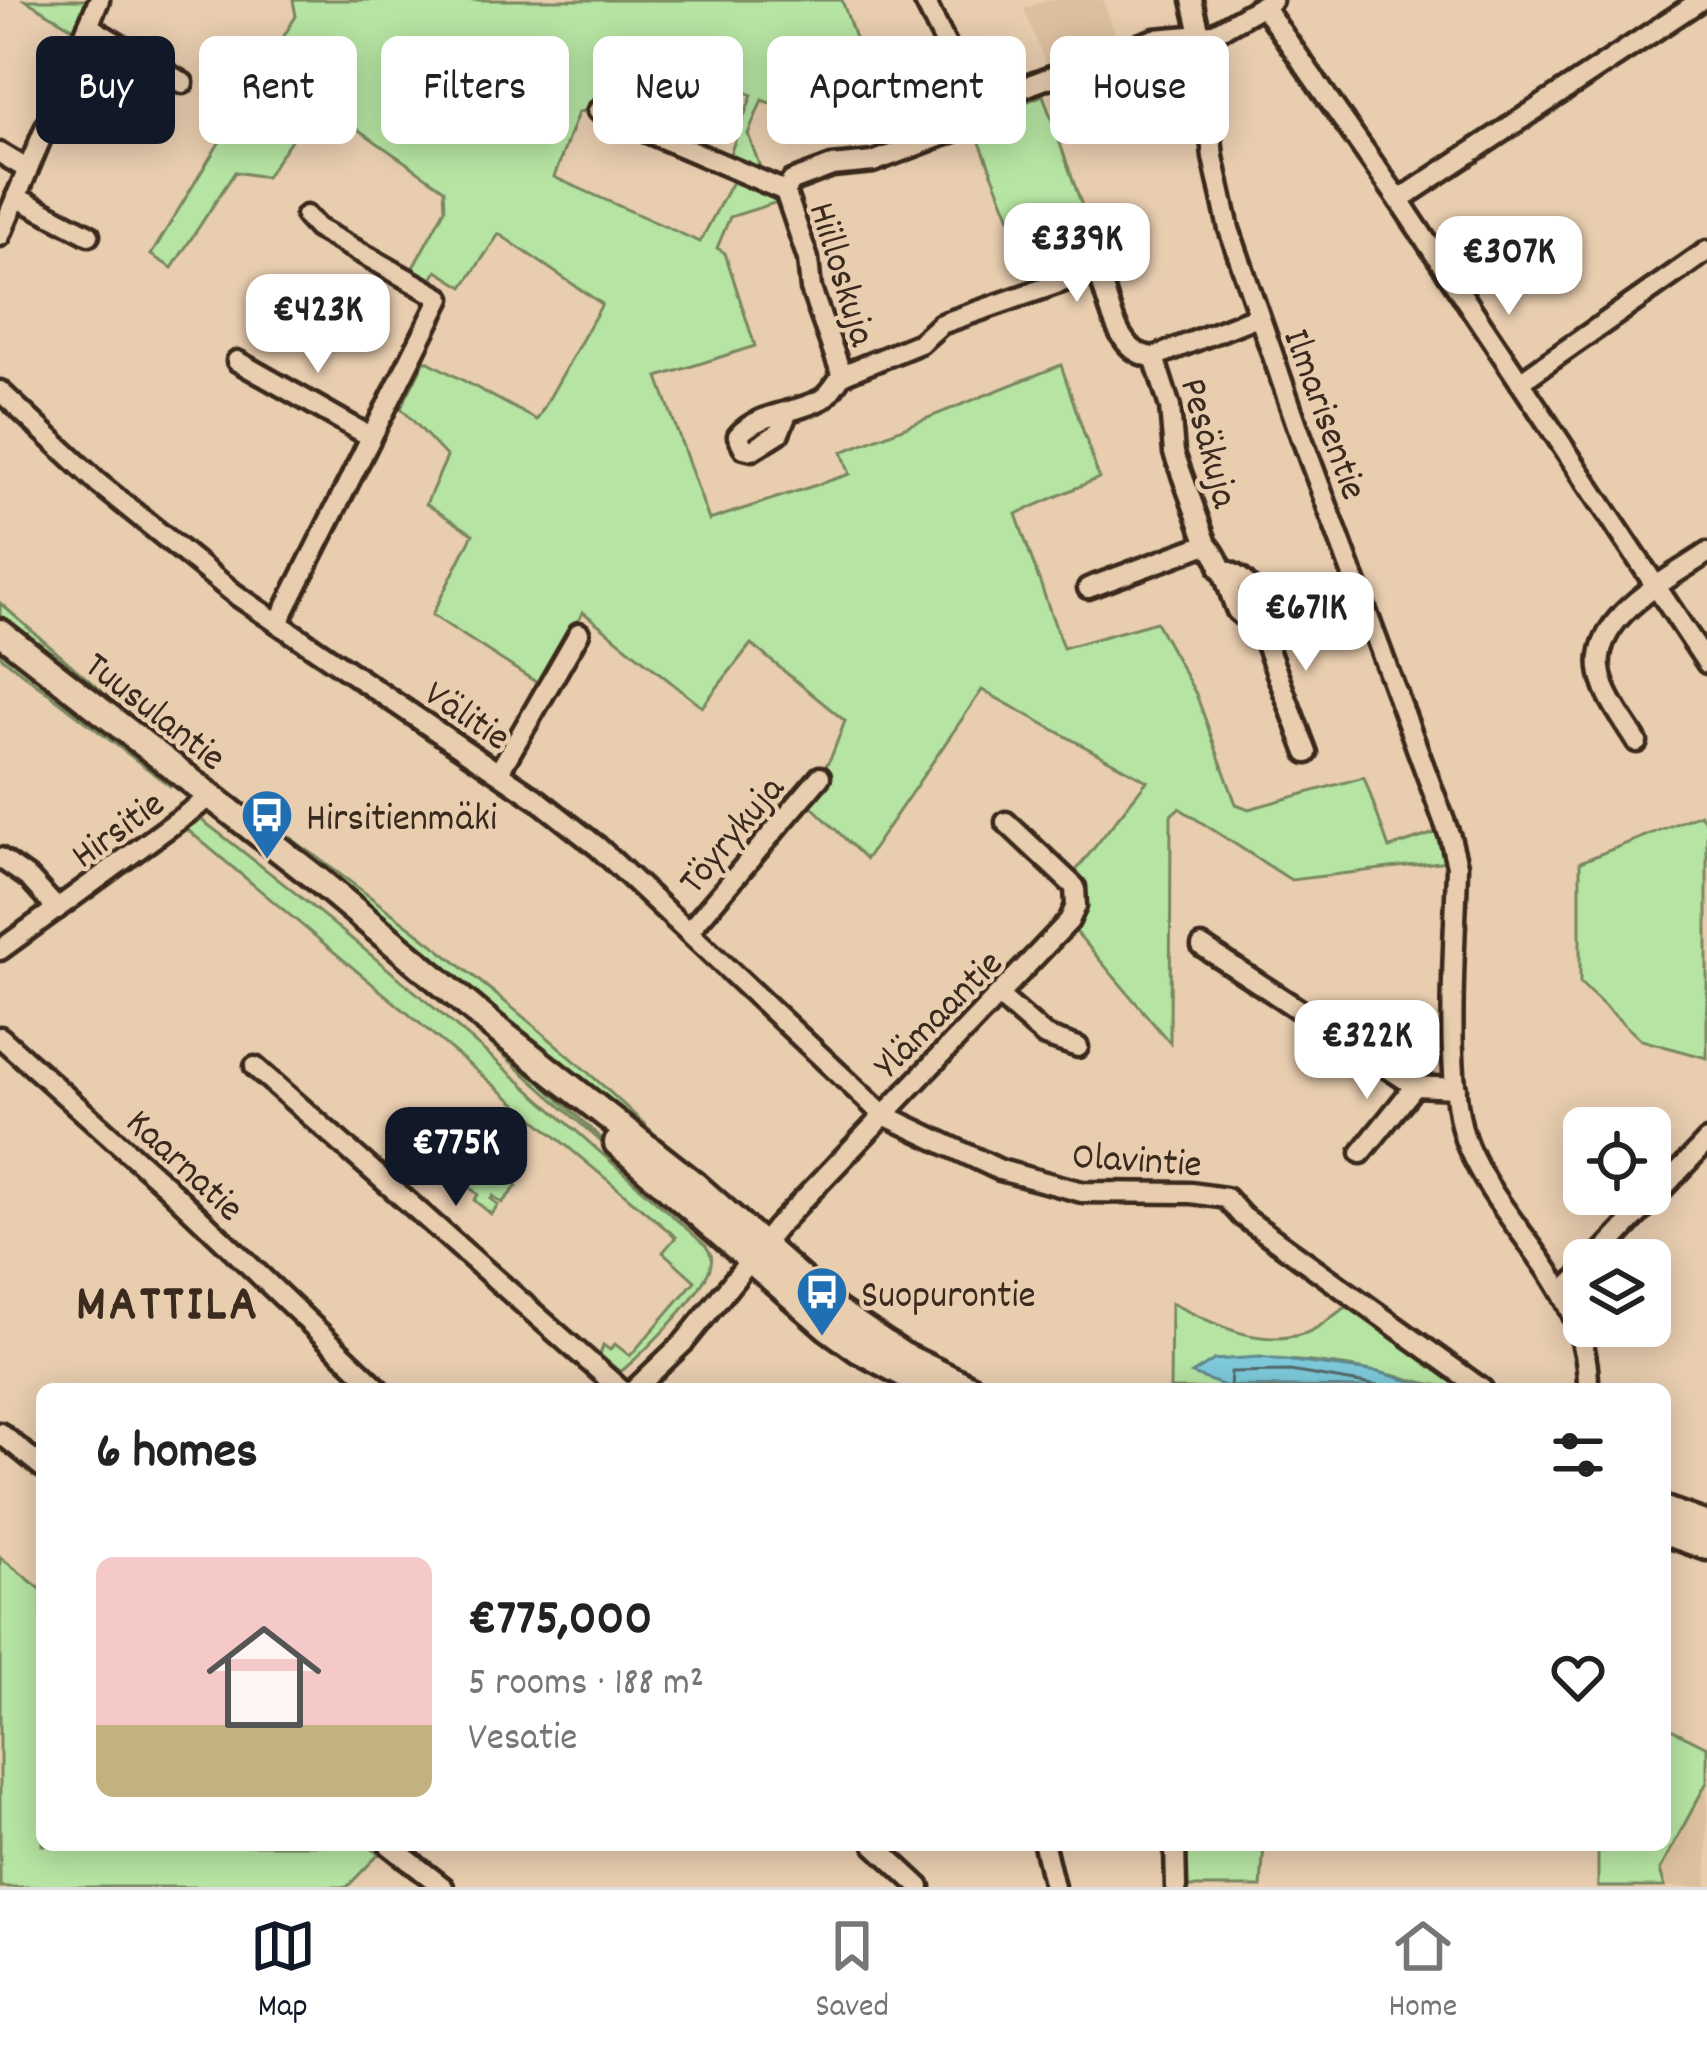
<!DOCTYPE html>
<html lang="en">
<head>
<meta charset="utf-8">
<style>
	body { margin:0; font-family:Dekko,sans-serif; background:#f2f2f2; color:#222; height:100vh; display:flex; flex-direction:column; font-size:45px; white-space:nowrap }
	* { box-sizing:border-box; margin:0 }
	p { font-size:39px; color:#767676 }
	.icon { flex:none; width:66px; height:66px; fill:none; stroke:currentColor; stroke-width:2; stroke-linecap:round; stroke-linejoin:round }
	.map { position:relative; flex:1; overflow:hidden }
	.sheet { position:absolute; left:36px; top:1383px; width:1635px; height:468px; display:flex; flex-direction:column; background:#fff; border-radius:18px; box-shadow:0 6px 30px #0003 }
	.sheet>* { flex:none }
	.guide { position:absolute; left:36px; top:36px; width:1635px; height:108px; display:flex; gap:24px }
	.fabs { position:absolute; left:1563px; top:1107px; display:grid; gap:24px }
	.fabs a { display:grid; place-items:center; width:108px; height:108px; border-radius:18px; background:#fff; box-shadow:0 6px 30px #0003; font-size:60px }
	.price { position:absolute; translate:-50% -102px; padding:0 27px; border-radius:24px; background:#fff; color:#222; font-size:39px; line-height:78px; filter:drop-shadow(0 3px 6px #0008) }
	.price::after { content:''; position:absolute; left:50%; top:72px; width:36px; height:27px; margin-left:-18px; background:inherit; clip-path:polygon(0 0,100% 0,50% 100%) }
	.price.current { background:#111827; color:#fff }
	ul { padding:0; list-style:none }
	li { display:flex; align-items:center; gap:36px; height:300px; padding:0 60px }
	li+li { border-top:3px solid #e0e0e0 }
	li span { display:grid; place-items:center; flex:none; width:336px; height:240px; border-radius:18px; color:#555 }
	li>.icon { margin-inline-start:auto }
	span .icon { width:144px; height:144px; fill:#fffc; stroke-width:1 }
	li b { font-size:51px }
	h2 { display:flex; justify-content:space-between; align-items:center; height:144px; padding:0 60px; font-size:51px }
	.chip { padding:0 42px; border-radius:18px; background:#fff; box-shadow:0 6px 30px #0003; font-size:42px; line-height:108px }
	.chip.current { background:#111827; color:#fff }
	.menu { display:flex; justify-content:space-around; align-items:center; height:168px; border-top:3px solid #e0e0e0; background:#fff; font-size:33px; color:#767676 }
	.menu a { display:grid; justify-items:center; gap:6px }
	.menu .current { color:#111827 }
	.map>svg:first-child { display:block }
	.built { fill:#dcc09e }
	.green { fill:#b6e4a2; stroke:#788760; stroke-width:3 }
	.water { fill:#7dcadb; stroke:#638a8f; stroke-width:3 }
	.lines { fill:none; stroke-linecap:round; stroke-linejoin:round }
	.shore { stroke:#556a6a; stroke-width:3 }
	.minor-casing { stroke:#3b2a1e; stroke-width:27 }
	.major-casing { stroke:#3b2a1e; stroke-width:33 }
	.minor { stroke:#e8cdaf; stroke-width:18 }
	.major { stroke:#e8cdaf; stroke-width:24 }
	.labels { text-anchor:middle; stroke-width:9; stroke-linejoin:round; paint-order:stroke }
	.street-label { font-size:39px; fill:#3b2a1e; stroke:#e8cdaf }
	.poi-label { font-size:39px; fill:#3b2a1e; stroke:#e8cdaf; text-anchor:start }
	.district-label { font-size:51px; font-weight:bold; letter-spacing:3px; fill:#3b2a1e; stroke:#e8cdaf }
</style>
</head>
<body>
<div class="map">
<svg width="1707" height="1887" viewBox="0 0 1707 1887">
	<rect width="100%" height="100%" fill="#e8cdaf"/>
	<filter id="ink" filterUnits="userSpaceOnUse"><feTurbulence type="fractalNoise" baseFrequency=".00833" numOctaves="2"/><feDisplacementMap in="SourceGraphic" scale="24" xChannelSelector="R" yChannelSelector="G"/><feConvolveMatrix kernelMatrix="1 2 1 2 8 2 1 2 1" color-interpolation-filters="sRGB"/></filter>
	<g filter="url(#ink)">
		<g class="built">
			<path d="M 1046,0 L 1103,0 L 1118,42 L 1047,68 L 1024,9 Z"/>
			<path d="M 1707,1782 L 1707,1887 L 1665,1887 L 1660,1871 Z"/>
		</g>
		<g class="green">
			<path d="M 25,0 L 91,0 L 78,31 Z"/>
			<path d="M 293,0 L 842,0 L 870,82 L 782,108 L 762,100 L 748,134 L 764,178 L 727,162 L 752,95 L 631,42 L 603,103 L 578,113 L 554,177 L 700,242 L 735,176 L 784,200 L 730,217 L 717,248 L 725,253 L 755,346 L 658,377 L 709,520 L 850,474 L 842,452 L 1061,365 L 1099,478 L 1016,514 L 1063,648 L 1156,622 L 1196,694 L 1236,804 L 1249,809 L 1364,777 L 1389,848 L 1438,832 L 1448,861 L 1291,880 L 1179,808 L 1171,815 L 1170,1043 L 1072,927 L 1071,877 L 1147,781 L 982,690 L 866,859 L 806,801 L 832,755 L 845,721 L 751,644 L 702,707 L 583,612 L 542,686 L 432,615 L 473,534 L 426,504 L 447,457 L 401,408 L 425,360 L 537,420 L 602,304 L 499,234 L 463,287 L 437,271 L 428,285 L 410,273 L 445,209 L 444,189 L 317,101 L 266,177 L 235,172 L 172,268 L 151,255 L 296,16 Z"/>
			<path d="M 1043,95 L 1101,260 L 1036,283 L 977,135 L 994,115 Z"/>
			<path d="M 0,603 L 132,718 L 102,703 L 0,622 Z"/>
			<path d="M 0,646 L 173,782 L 170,786 L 0,656 Z"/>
			<path d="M 1700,814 L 1707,824 L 1707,1058 L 1641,1040 L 1580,983 L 1580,862 Z"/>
			<path d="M 260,816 C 411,925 559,1036 690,1169 L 653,1143 Z"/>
			<path d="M 198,817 C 375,952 540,1098 706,1246 C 710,1254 713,1255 711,1264 C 707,1290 644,1352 623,1370 L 619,1371 L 600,1355 L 603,1345 L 610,1350 L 615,1344 L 630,1356 L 695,1281 L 663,1252 L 676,1237 L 183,826 Z"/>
			<path d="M 278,865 L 315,891 L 492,1038 L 712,1240 L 475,1030 Z"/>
			<path d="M 472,1148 L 517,1186 L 502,1203 L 493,1196 L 491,1199 L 498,1205 L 491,1214 L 474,1200 L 478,1195 L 468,1186 L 464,1191 L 446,1177 L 453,1170 L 462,1177 L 467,1171 L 459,1163 Z"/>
			<path d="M 1171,1303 C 1213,1323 1258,1349 1306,1333 C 1324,1327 1335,1311 1353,1304 L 1481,1389 C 1437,1389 1418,1380 1377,1372 C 1323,1361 1269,1357 1214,1360 L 1225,1386 L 1301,1389 L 1170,1389 Z"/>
			<path d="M 0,1557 L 42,1590 L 42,1845 L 367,1845 L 379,1854 L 347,1887 L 0,1887 Z"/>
			<path d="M 1665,1726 L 1707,1747 L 1707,1782 L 1660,1870 L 1665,1887 L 1598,1887 L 1598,1845 L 1665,1845 Z"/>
			<path d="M 1182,1845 L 1264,1845 L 1261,1887 L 1182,1887 Z"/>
		</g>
		<path class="water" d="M 1260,1357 L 1378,1372 L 1440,1389 L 1225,1386 L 1192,1374 L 1214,1360 Z"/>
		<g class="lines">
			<path class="shore" d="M 1230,1389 L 1231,1372 L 1290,1371 L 1396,1389"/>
			<g class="minor-casing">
				<g id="minor">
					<path d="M 924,0 L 978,109"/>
					<path d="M 1192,0 L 1200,34 L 1213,157 L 1229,229 L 1297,425 L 1450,837 L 1457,865 C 1456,935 1442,1087 1468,1147 C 1504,1232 1590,1288 1588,1389"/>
					<path d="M 1263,6 L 1399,200 L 1707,663"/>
					<path d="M 88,26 L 183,83"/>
					<path d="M 598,111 L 785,191"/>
					<path d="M 0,153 L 27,169"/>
					<path d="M 785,191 L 792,181 L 832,166 L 873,162 L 968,126 L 978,109 L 1032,84 L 1155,39 L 1213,34 L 1272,0"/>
					<path d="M 785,191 L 808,259 L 811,289 L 842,375"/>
					<path d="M 16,197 L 89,235"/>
					<path d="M 1399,200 L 1701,0"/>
					<path d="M 0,236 L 99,0"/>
					<path d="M 1154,357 L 1170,407 L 1174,453 L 1207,544 C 1223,561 1228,590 1237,611 L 1243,616 L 1255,615 L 1259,607 C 1252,587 1242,574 1220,569"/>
					<path d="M 237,361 L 371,437"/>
					<path d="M 842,375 L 920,343 L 941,324 L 1085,274 L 1095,273 L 1100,278 C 1111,308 1117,355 1154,357 L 1258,316"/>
					<path d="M 1520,382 L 1707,251"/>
					<path d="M 0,391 L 98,483 L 235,594 L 538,800 L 598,847 L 882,1114 L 1000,1170 L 1082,1192 L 1191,1193 L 1226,1198 L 1242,1216 L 1482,1389"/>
					<path d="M 788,411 L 779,433 L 752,450 L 744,448 L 738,436 C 758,412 796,414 822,399 C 830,394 836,383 842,375"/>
					<path d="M 1088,588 L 1207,544"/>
					<path d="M 1255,615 L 1307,753"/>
					<path d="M 278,623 L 441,298 L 317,228 L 306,216"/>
					<path d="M 1637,742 C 1625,722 1606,698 1601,675 C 1588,618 1668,580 1707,553"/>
					<path d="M 499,772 L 579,633"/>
					<path d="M 0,858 L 30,879 L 57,909"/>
					<path d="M 689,931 L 820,777"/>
					<path d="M 1202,946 L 1415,1086 L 1456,1088"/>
					<path d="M 0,950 L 210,797"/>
					<path d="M 999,996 L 1045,1036 L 1078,1047"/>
					<path d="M 0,1037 L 166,1186 L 379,1389"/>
					<path d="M 255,1067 L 620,1389"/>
					<path d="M 1361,1153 L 1415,1086"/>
					<path d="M 1595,1260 L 1707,1141"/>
					<path d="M 1564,1291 L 1584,1272"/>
					<path d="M 635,1389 L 685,1341 L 777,1227 L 1069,921 L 1076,906 L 1075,887 L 1006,822"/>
					<path d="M 0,1433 L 42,1467"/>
					<path d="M 389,1845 L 443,1887"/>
					<path d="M 875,1845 L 920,1887"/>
					<path d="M 1044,1845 L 1054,1887"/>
					<path d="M 1175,1845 L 1176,1887"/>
				</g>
			</g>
			<g class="major-casing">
				<g id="major">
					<path d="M 0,632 L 317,879 L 493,1026 L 695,1185 L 838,1312 L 902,1355 L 972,1389"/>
					<path d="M 617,1143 L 827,1327 L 859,1350 L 928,1387"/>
					<path d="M 1665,1510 L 1707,1525"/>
					<path d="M 1665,1532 L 1707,1547"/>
				</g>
			</g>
			<use href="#minor" class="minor"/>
			<use href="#major" class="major"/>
		</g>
	</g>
	<defs>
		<g id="bus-pin" transform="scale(2.7)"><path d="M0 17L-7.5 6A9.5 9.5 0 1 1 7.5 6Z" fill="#1f6fb2" stroke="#e8cdaf"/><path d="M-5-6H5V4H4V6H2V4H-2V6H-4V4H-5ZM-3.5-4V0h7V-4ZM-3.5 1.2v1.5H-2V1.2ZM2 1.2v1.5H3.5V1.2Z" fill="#fff"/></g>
	</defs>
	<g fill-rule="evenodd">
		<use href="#bus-pin" x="267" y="815"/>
		<use href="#bus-pin" x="822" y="1292"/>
	</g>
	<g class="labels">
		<g class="street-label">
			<text transform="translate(845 273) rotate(73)" y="14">Hiilloskuja</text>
			<text transform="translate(1328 413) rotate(70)" y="14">Ilmarisentie</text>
			<text transform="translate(1212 442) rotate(75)" y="14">Pesäkuja</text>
			<text transform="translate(157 709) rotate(38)" y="14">Tuusulantie</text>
			<text transform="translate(469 713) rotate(34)" y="14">Välitie</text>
			<text transform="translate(116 827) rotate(-36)" y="14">Hirsitie</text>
			<text transform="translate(729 833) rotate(-50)" y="14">Töyrykuja</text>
			<text transform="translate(936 1012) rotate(-45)" y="14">Ylämaantie</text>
			<text transform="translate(1137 1157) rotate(4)" y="14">Olavintie</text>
			<text transform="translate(187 1163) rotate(43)" y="14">Kaarnatie</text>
		</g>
		<g class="poi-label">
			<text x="306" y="829">Hirsitienmäki</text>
			<text x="861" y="1306">Suopurontie</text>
		</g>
		<g class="district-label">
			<text x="168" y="1318">MATTILA</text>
		</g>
	</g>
</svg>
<div class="fabs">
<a><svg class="icon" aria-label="locate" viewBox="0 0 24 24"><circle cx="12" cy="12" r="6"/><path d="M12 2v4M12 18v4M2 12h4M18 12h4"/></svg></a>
<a><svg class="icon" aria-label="layers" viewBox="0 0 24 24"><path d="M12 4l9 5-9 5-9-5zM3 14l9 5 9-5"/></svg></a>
</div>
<b class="price" style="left:1077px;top:305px">€339K</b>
<b class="price" style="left:1509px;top:318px">€307K</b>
<b class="price" style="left:318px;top:376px">€423K</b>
<b class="price" style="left:1306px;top:674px">€671K</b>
<b class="price" style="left:1367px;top:1102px">€322K</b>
<b class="price current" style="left:456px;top:1209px">€775K</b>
<div class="guide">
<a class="chip current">Buy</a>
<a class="chip">Rent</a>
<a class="chip">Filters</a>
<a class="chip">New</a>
<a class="chip">Apartment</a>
<a class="chip">House</a>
</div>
<section class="sheet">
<h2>6 homes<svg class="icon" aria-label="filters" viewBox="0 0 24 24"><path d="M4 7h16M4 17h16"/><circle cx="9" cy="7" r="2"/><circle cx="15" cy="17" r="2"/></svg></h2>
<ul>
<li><span style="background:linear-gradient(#f6c9c9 70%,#c2b280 0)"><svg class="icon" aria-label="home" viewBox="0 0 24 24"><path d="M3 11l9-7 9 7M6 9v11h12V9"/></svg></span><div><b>€775,000</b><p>5 rooms · 188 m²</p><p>Vesatie</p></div><svg class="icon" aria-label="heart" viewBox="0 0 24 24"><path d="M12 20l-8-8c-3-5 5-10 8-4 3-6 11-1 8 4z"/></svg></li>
</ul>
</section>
</div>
<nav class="menu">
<a class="current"><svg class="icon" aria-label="map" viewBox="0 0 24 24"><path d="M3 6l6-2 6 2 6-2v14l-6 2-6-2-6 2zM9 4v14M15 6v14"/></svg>Map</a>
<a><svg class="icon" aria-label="saved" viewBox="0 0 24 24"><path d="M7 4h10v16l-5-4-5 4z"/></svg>Saved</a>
<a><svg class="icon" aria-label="home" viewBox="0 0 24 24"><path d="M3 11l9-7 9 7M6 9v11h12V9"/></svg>Home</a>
</nav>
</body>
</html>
